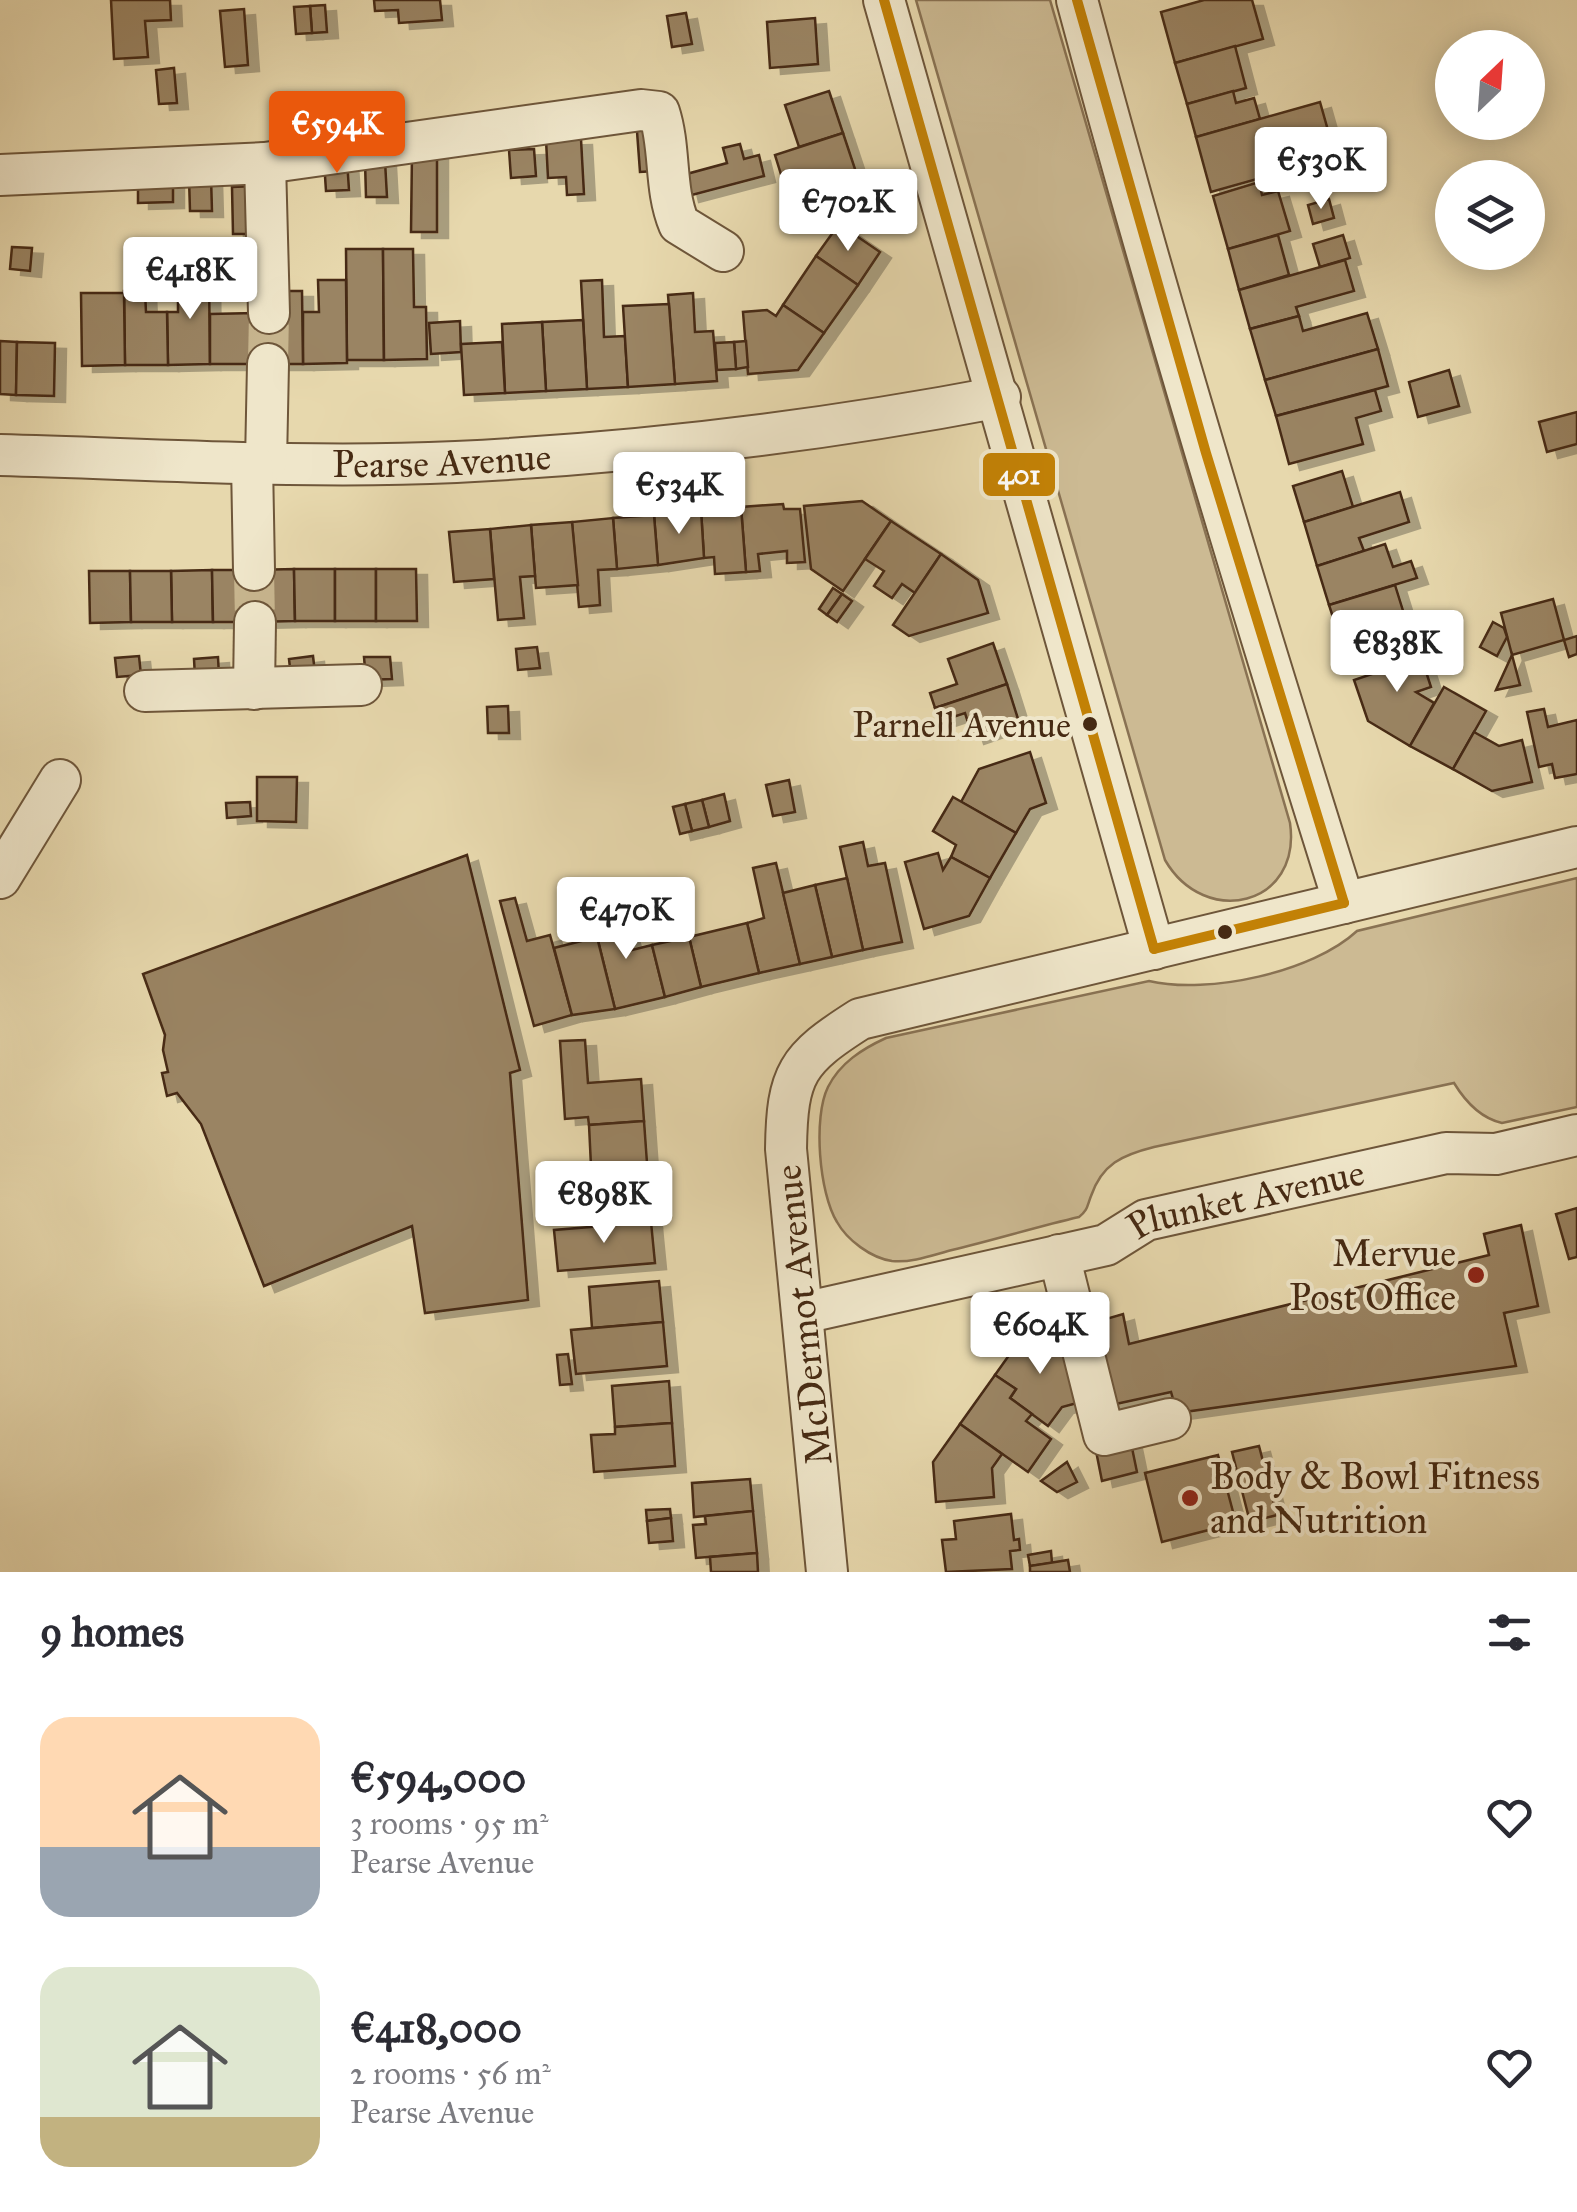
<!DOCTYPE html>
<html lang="en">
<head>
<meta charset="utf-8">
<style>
	body { margin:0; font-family:"IM FELL Great Primer",serif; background:#f7f7f7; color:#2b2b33; height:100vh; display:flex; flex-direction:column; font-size:38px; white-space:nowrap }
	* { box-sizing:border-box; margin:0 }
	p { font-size:32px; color:#7c7c81 }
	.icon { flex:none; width:55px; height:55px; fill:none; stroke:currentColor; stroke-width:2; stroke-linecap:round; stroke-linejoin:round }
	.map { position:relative; height:1572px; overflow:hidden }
	.sheet { display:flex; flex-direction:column; background:#fff; flex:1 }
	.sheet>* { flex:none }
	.needle { width:65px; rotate:25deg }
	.tools { position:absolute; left:1435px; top:30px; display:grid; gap:20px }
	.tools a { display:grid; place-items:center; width:110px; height:110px; border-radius:50%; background:#fff; box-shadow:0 5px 25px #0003; font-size:50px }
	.price { position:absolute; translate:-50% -85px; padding:0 22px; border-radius:10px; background:#fff; color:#222; font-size:32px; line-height:65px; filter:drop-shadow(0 2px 5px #0008) }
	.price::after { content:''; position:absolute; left:50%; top:60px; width:30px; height:22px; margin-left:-15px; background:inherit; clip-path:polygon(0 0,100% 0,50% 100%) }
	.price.active { background:#ea580c; color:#fff }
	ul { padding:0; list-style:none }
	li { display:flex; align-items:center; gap:30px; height:250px; padding:0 40px }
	li span { display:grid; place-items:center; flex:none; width:280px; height:200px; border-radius:30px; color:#555 }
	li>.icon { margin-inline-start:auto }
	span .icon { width:120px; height:120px; fill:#fffc; stroke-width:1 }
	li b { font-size:42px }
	h2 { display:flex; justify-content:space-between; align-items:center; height:120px; padding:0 40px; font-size:42px }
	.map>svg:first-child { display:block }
	.grass { fill:#ccba93; stroke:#897253; stroke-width:2.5 }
	.building { fill:#9a8463; stroke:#462a13; stroke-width:2.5; filter:url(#shadow) }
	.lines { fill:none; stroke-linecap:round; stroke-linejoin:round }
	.minor-tunnel { stroke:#c7b58e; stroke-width:40; stroke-dasharray:40 20; stroke-linecap:butt }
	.minor-casing { stroke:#6e563a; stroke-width:44 }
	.minor { stroke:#efe6ca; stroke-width:40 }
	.bus-1-casing { stroke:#efe6ca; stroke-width:18 }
	.bus-1 { stroke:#c28106; stroke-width:10 }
	.bus-dot { fill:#462a13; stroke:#efe6ca; stroke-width:4 }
	.poi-dot { fill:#8f2418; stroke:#efe6ca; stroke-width:4 }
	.labels { text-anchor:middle; stroke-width:8; stroke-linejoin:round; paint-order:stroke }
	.bus-label { font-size:36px; fill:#462a13; stroke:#efe6ca; text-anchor:end }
	.street-label { font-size:38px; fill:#462a13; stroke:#efe6ca }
	.poi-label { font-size:38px; fill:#462a13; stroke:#efe6ca; text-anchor:end }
	.line-badge { stroke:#efe6ca; stroke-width:4 }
	.badge-label { font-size:28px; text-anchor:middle; font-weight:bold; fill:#fff }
</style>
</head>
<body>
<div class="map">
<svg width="1577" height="1572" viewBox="0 0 1577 1572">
	<defs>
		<filter id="shadow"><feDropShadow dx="11" dy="6" stdDeviation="0" flood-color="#0004"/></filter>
	</defs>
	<rect width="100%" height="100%" fill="#e7d8ad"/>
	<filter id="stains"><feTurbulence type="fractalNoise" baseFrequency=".002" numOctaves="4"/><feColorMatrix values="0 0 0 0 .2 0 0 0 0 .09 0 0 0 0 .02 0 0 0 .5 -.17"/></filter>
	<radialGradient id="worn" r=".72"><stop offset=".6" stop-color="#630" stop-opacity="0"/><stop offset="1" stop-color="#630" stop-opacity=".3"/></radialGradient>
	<g class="grass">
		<path d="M 916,0 L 1050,0 L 1290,823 C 1302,906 1205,929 1165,860 Z"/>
		<path d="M 1577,878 L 1577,1107 L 1502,1123 C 1480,1118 1465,1101 1454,1083 L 1154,1147 C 1122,1155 1102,1164 1091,1196 C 1087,1206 1088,1210 1079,1217 C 1036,1227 994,1240 952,1250 C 933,1255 912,1263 892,1261 C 871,1258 847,1240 837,1222 C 819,1193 813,1117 828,1087 C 840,1063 862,1049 886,1038 L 1149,981 C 1208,995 1313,972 1357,931 Z"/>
	</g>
	<g class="building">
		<path d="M 111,0 L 170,0 L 171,20 L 145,21 L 148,57 L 114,59 Z"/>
		<path d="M 374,0 L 440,0 L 442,20 L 399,23 L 398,10 L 375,11 Z"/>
		<path d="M 1204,0 L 1252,0 L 1263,39 L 1175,63 L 1161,12 Z"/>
		<path d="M 325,5 L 327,32 L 312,33 L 310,6 Z"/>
		<path d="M 310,6 L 312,33 L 296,34 L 294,7 Z"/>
		<path d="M 244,9 L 248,65 L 225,67 L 220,11 Z"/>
		<path d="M 686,13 L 692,44 L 672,47 L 667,16 Z"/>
		<path d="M 815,18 L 818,64 L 770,68 L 767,22 Z"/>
		<path d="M 1235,46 L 1246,88 L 1187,104 L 1175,63 Z"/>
		<path d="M 174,68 L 177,103 L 159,104 L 156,70 Z"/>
		<path d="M 829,91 L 843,133 L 799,147 L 785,105 Z"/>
		<path d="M 1233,91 L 1236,103 L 1254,98 L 1260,119 L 1196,137 L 1187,104 Z"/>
		<path d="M 1320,102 L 1329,134 L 1275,149 L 1282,172 L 1211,192 L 1196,137 Z"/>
		<path d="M 651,117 L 655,171 L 640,172 L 636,118 Z"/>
		<path d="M 843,133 L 857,175 L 788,197 L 775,155 Z"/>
		<path d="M 581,139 L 584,194 L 567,195 L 566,177 L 548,178 L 546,140 Z"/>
		<path d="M 740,144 L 744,159 L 759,155 L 764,176 L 688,196 L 683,175 L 727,163 L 723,148 Z"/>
		<path d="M 534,149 L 536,176 L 511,178 L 509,150 Z"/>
		<path d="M 412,152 L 437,153 L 437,232 L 411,232 Z"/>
		<path d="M 347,160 L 349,190 L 326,191 L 324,161 Z"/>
		<path d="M 365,161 L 385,161 L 387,197 L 366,197 Z"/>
		<path d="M 138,177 L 173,177 L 173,202 L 138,203 Z"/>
		<path d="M 211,177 L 212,211 L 190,211 L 189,178 Z"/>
		<path d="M 1259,182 L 1262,195 L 1278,191 L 1290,231 L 1228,249 L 1213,196 Z"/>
		<path d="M 255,186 L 257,234 L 233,234 L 232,187 Z"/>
		<path d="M 1329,199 L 1334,218 L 1313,224 L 1308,205 Z"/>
		<path d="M 839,224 L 880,252 L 858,285 L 816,256 Z"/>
		<path d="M 1278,235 L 1289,275 L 1239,290 L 1228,249 Z"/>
		<path d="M 1343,235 L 1350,258 L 1320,267 L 1313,244 Z"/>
		<path d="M 12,247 L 32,248 L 30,271 L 10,269 Z"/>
		<path d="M 346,249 L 383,249 L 384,360 L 347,360 Z"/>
		<path d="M 383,249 L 413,249 L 414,307 L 426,307 L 427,359 L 384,360 Z"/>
		<path d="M 816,256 L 858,285 L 824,333 L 783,305 Z"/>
		<path d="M 1345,260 L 1354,291 L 1296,307 L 1299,316 L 1250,329 L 1239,290 Z"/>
		<path d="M 178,273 L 209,273 L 210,364 L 168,365 L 167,312 L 178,312 Z"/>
		<path d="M 318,280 L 346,280 L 347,363 L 303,364 L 303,312 L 319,312 Z"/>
		<path d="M 602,280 L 604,337 L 625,336 L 628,387 L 587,389 L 581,281 Z"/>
		<path d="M 124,291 L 145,291 L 146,312 L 167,312 L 168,365 L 125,365 Z"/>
		<path d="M 278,291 L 302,291 L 303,364 L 255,364 L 255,313 Z"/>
		<path d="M 81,293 L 124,293 L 125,365 L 82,366 Z"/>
		<path d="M 693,293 L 695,332 L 713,331 L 717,381 L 675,384 L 668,295 Z"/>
		<path d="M 669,304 L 675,384 L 628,387 L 623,306 Z"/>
		<path d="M 783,305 L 824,333 L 798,370 L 748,374 L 743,312 L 767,310 L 776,316 Z"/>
		<path d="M 255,313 L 255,364 L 210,364 L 210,314 Z"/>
		<path d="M 1367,313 L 1378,349 L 1265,380 L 1250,329 L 1299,316 L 1303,331 Z"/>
		<path d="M 583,320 L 587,389 L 546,391 L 542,322 Z"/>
		<path d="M 460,321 L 461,352 L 431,354 L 429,323 Z"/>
		<path d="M 542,322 L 546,391 L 505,393 L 502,324 Z"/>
		<path d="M 0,341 L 17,342 L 16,395 L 0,394 Z"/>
		<path d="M 746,341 L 748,367 L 736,369 L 734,342 Z"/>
		<path d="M 17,342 L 55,343 L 54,396 L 16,395 Z"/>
		<path d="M 502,342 L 505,393 L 464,395 L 461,344 Z"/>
		<path d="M 734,342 L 736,369 L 717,370 L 715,343 Z"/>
		<path d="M 1378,349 L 1388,386 L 1276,416 L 1265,380 Z"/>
		<path d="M 1449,370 L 1459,406 L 1418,417 L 1409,382 Z"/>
		<path d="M 1375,390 L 1381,411 L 1356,418 L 1363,444 L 1289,464 L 1276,416 Z"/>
		<path d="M 1577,412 L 1577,444 L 1547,452 L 1539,422 Z"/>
		<path d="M 1342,471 L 1353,507 L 1304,522 L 1293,486 Z"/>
		<path d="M 1400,492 L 1409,522 L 1359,538 L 1364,551 L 1317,566 L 1304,522 Z"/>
		<path d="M 862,501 L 891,521 L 843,591 L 811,569 L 804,506 Z"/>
		<path d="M 783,504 L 784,509 L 800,509 L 805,562 L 787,563 L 787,551 L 758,554 L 760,571 L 746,572 L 741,507 Z"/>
		<path d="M 741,507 L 746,572 L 715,574 L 714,557 L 704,558 L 701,510 Z"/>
		<path d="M 701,510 L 704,558 L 658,565 L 654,515 Z"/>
		<path d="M 654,515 L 658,565 L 617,569 L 613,518 Z"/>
		<path d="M 613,518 L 617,569 L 598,570 L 600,605 L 579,607 L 572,522 Z"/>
		<path d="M 891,521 L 941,554 L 915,593 L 902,584 L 892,598 L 874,586 L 884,571 L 865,559 Z"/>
		<path d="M 572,522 L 578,585 L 536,588 L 531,525 Z"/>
		<path d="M 531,525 L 535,576 L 520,577 L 524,618 L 498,620 L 490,529 Z"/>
		<path d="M 490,529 L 494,579 L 454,582 L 449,532 Z"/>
		<path d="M 1385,544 L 1393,567 L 1411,561 L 1417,578 L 1329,605 L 1317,566 Z"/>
		<path d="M 941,554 L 978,580 L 988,613 L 909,636 L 893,625 Z"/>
		<path d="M 294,569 L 295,621 L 253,622 L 253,570 Z"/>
		<path d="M 294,569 L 335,569 L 335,621 L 295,621 Z"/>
		<rect x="335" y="569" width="41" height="52"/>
		<path d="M 376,569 L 416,569 L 417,621 L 376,621 Z"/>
		<path d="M 212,570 L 213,622 L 172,622 L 171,571 Z"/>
		<path d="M 212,570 L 253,570 L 253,622 L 213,622 Z"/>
		<path d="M 89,571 L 130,571 L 131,622 L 90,623 Z"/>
		<path d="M 130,571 L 171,571 L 172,622 L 131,622 Z"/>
		<path d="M 1395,585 L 1413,643 L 1353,661 L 1349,646 L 1343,648 L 1329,605 Z"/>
		<path d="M 833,588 L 842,594 L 827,615 L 819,609 Z"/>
		<path d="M 842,594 L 852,601 L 837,622 L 827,615 Z"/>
		<path d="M 1553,599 L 1564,640 L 1512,655 L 1501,613 Z"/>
		<path d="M 1493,622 L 1504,628 L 1507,637 L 1497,656 L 1480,647 Z"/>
		<path d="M 1577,636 L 1577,654 L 1569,657 L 1564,640 Z"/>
		<path d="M 993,643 L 1007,684 L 935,708 L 930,693 L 957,684 L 948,659 Z"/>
		<path d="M 1417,644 L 1431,687 L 1416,692 L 1434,703 L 1410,746 L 1368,721 L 1354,680 L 1393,667 L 1389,653 Z"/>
		<path d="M 537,647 L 540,668 L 518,670 L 516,649 Z"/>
		<path d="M 1512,655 L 1520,685 L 1496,690 Z"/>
		<path d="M 139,656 L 141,675 L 117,677 L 115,658 Z"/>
		<path d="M 313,656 L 315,673 L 291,677 L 289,659 Z"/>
		<path d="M 218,657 L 219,676 L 195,677 L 194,659 Z"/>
		<path d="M 364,657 L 390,657 L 392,679 L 366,680 Z"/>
		<path d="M 1007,684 L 1019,722 L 973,738 L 965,713 L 941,721 L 935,708 Z"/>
		<path d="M 1444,687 L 1486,711 L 1453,769 L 1410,746 Z"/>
		<path d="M 508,706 L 509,733 L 488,733 L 487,707 Z"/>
		<path d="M 1544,709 L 1548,727 L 1577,720 L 1577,774 L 1555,778 L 1552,764 L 1539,767 L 1527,712 Z"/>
		<path d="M 1474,732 L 1499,746 L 1522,740 L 1532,782 L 1492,791 L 1453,769 Z"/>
		<path d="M 1030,752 L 1046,803 L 1030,809 L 1016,833 L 961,802 L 979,769 Z"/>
		<path d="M 257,777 L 297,777 L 296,822 L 257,821 Z"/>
		<path d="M 789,780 L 795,812 L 773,816 L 766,785 Z"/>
		<path d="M 724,794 L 730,821 L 709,827 L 702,800 Z"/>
		<path d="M 953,797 L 1016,833 L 990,878 L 951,857 L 956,845 L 933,831 Z"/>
		<path d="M 702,800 L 709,827 L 692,831 L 685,804 Z"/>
		<path d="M 250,802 L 251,816 L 227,818 L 226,803 Z"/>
		<path d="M 685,804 L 692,831 L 680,834 L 673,807 Z"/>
		<path d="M 863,842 L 868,866 L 885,863 L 902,942 L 863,950 L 840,847 Z"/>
		<path d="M 938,853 L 943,870 L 951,857 L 990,878 L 969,916 L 924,929 L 905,862 Z"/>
		<path d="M 467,855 L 520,1070 L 510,1073 L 528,1300 L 425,1313 L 412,1226 L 264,1286 L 201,1124 L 177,1093 L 167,1096 L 162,1073 L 168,1072 L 163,1050 L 165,1035 L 143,974 Z"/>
		<path d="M 776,863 L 800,964 L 759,973 L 747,923 L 764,918 L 753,868 Z"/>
		<path d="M 847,878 L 863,950 L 832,957 L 815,885 Z"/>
		<path d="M 815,885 L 832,957 L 800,964 L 783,893 Z"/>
		<path d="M 515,898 L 527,941 L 550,935 L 572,1015 L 534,1026 L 500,901 Z"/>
		<path d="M 613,903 L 620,931 L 627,930 L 632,950 L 652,945 L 665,997 L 615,1009 L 590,908 Z"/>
		<path d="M 747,923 L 759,973 L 701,987 L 689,937 Z"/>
		<path d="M 597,937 L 615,1009 L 572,1015 L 554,948 Z"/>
		<path d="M 689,937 L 701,987 L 665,997 L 652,945 Z"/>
		<path d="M 585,1040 L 588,1083 L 641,1079 L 644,1121 L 589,1125 L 588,1117 L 565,1119 L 560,1041 Z"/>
		<path d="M 644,1121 L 647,1163 L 591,1166 L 589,1125 Z"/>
		<path d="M 647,1183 L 651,1222 L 595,1227 L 592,1187 Z"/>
		<path d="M 1577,1208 L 1577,1257 L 1569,1259 L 1556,1214 Z"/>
		<path d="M 651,1222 L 655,1263 L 558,1271 L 554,1230 Z"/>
		<path d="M 1521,1225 L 1538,1306 L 1504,1313 L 1516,1366 L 1177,1413 L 1171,1392 L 1102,1407 L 1082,1326 L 1123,1314 L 1129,1344 L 1489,1255 L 1484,1234 Z"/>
		<path d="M 659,1281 L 663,1322 L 592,1328 L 589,1287 Z"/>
		<path d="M 663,1322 L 667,1366 L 576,1374 L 571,1330 Z"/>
		<path d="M 1060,1334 L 1077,1403 L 1062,1407 L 1048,1426 L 1010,1398 L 1016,1389 L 995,1375 L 1017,1344 Z"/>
		<path d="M 568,1354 L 572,1384 L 560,1385 L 557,1355 Z"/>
		<path d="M 995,1375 L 1016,1389 L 1010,1398 L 1032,1414 L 1026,1421 L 1051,1439 L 1028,1472 L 960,1424 Z"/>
		<path d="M 669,1381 L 672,1423 L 615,1427 L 612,1386 Z"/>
		<path d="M 672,1423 L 675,1466 L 594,1472 L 591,1435 L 615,1434 L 615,1427 Z"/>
		<path d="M 960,1424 L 1002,1454 L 992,1468 L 994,1497 L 936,1502 L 933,1462 Z"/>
		<path d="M 1131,1443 L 1137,1472 L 1102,1481 L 1096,1451 Z"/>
		<path d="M 1259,1446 L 1277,1515 L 1250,1522 L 1232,1452 Z"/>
		<path d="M 1218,1455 L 1236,1523 L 1162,1542 L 1145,1473 Z"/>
		<path d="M 1067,1462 L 1077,1482 L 1057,1492 L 1041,1481 Z"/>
		<path d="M 750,1479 L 753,1511 L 694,1517 L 692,1483 Z"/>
		<path d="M 670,1509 L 671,1518 L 647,1521 L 646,1510 Z"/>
		<path d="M 753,1511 L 757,1553 L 696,1558 L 693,1525 L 706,1524 L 705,1516 Z"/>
		<path d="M 1011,1514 L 1014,1540 L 1019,1539 L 1020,1550 L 1010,1551 L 1012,1569 L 946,1572 L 942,1540 L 956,1539 L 954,1521 Z"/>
		<path d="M 671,1518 L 673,1541 L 649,1543 L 647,1521 Z"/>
		<path d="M 1051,1551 L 1052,1563 L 1030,1566 L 1028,1555 Z"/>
		<path d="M 757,1553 L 758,1572 L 711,1572 L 710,1557 Z"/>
		<path d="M 1068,1560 L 1070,1572 L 1030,1572 L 1030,1566 Z"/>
	</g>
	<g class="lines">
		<g class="minor-tunnel">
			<path d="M 268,364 L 269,313"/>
			<path d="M 254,570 L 255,622"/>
		</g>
		<g class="minor-casing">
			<g id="minor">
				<path d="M 884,0 L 1154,949"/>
				<path d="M 1077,0 C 1158,303 1250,604 1344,903"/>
				<path d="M 265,163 L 269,313"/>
				<path d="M 0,175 L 265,163 L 641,110 L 659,112 C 671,149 664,188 679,224 L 723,251"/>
				<path id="s1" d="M 0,455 C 152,459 305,469 456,462 C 637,453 822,431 1000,397"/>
				<path d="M 266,462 L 268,364"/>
				<path d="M 252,463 L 254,570"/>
				<path d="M 254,689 L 255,622"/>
				<path d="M 145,691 L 361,685"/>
				<path d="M 0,878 L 60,780"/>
				<path d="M 1059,1255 L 1104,1435 L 1170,1419"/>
				<path id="s2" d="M 803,1313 L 1106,1245 L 1146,1220 L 1446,1153 L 1496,1154 L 1577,1135"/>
				<path d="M 827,1572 L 786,1149 C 787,1073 797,1059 860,1019 L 1577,847"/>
			</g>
		</g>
		<use href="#minor" class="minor"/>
		<g class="bus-1-casing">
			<g id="bus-1">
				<path d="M 884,0 L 1154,949"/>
				<path d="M 1077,0 L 1206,453 L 1344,903"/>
				<path d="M 1154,949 L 1344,903"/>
			</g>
		</g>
		<use href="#bus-1" class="bus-1"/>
	</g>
	<g class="bus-dot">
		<circle cx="1090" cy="724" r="9"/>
		<circle cx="1225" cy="932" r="9"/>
	</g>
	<g class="poi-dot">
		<circle cx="1476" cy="1275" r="10"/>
		<circle cx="1190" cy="1498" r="10"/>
	</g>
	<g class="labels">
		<g class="bus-label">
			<text x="1071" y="737">Parnell Avenue</text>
		</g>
		<g class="street-label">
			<text dy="13" stroke="none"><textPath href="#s1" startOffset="442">Pearse Avenue</textPath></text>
			<text dy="13" stroke="none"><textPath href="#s2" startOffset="460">Plunket Avenue</textPath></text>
			<text transform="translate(803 1315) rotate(-96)" y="13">McDermot Avenue</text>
		</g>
		<g class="poi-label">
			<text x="1456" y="1266">Mervue<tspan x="1456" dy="44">Post Office</tspan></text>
			<text x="1210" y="1489" text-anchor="start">Body &amp; Bowl Fitness<tspan x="1210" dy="44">and Nutrition</tspan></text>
		</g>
	</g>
	<rect class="line-badge" x="981" y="451" width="76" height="47" rx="10" fill="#c28106"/>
	<g class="badge-label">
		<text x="1019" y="484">401</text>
	</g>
	<rect width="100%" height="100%" filter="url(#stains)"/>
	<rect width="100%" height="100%" fill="url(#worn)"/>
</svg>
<div class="tools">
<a><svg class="needle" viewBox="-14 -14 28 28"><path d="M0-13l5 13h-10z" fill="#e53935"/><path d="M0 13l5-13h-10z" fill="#7c7c81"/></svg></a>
<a><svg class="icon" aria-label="layers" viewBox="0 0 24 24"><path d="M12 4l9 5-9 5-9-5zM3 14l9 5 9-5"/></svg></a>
</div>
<b class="price active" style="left:337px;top:176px">€594K</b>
<b class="price" style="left:1321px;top:212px">€530K</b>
<b class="price" style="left:848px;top:254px">€702K</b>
<b class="price" style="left:190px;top:322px">€418K</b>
<b class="price" style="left:679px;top:537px">€534K</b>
<b class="price" style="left:1397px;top:695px">€838K</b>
<b class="price" style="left:626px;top:962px">€470K</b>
<b class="price" style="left:604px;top:1246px">€898K</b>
<b class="price" style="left:1040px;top:1377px">€604K</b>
</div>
<section class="sheet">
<h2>9 homes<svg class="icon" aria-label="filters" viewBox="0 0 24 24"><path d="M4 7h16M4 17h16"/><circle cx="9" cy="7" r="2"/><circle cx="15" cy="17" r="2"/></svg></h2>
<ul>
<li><span style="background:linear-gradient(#ffd9b3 65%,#9aa5b1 0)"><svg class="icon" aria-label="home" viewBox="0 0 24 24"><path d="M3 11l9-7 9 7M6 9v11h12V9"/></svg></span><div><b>€594,000</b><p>3 rooms · 95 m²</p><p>Pearse Avenue</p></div><svg class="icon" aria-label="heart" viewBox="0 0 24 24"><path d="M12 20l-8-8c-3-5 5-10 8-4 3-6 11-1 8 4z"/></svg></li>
<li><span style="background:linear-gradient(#dfe7d0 75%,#c2b280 0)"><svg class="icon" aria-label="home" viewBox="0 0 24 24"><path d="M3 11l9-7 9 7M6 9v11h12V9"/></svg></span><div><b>€418,000</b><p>2 rooms · 56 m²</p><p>Pearse Avenue</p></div><svg class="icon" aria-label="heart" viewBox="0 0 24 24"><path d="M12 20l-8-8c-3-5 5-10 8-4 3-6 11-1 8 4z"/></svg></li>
</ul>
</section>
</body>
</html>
